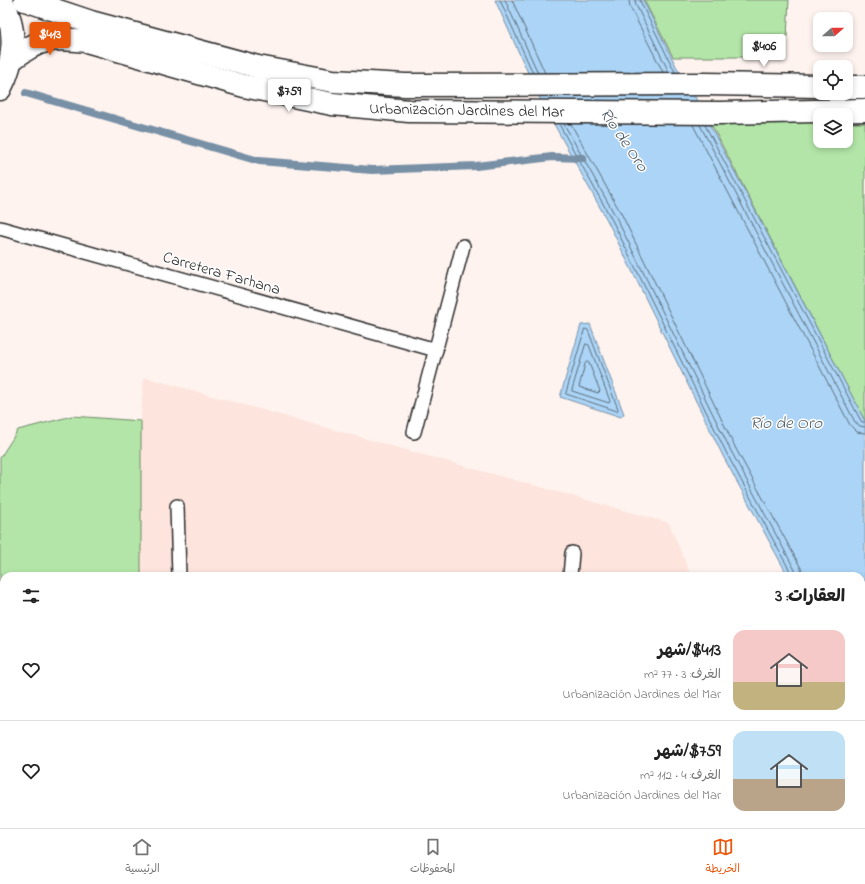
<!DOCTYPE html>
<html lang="ar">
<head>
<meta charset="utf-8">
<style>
	body { margin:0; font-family:"Indie Flower","Playpen Sans Arabic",sans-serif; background:#f2f2f2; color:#222; direction:rtl; height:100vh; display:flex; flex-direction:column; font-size:15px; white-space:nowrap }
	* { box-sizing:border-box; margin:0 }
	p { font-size:13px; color:#767676 }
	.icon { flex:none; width:22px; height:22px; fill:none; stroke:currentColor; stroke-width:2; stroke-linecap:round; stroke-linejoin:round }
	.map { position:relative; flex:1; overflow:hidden; direction:ltr }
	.drawer { position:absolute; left:0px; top:572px; width:865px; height:256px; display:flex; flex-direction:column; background:#fff; border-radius:12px 12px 0 0; box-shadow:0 2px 6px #0003; direction:rtl }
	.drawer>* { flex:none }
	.needle { width:26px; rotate:69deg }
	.controls { position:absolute; left:813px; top:12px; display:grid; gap:8px }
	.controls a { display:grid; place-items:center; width:40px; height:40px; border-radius:8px; background:#fff; box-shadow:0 2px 6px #0003; font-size:20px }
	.price { position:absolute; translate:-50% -34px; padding:0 9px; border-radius:4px; background:#fff; color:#222; font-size:13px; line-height:26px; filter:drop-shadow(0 1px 2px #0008) }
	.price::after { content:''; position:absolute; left:50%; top:24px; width:12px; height:9px; margin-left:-6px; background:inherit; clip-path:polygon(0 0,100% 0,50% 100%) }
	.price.active { background:#ea580c; color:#fff }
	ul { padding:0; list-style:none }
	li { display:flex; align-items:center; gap:12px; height:100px; padding:0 20px }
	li+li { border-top:1px solid #e0e0e0 }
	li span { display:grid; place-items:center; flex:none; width:112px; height:80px; border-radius:12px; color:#555 }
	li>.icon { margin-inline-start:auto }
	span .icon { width:48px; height:48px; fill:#fffc; stroke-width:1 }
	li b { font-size:17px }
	h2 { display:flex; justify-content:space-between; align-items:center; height:48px; padding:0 20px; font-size:17px }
	.menu { display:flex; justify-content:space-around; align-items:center; height:56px; border-top:1px solid #e0e0e0; background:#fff; font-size:11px; color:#767676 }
	.menu a { display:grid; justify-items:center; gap:2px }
	.menu .active { color:#ea580c }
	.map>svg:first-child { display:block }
	.built { fill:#fde4dc }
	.green { fill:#b2e5a7; stroke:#6e8869 }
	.water { fill:#abd4f6; stroke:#7890a5 }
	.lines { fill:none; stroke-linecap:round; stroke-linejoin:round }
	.shore { stroke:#5e6f7c; stroke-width:1 }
	.stream { stroke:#7890a5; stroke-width:8 }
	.lane-casing { stroke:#2b2b2b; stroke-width:16 }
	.secondary-casing { stroke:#2b2b2b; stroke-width:25 }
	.lane { stroke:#fff; stroke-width:13 }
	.secondary { stroke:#fff; stroke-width:22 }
	.labels { text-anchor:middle; stroke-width:3; stroke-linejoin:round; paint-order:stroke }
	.street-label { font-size:16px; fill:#2b2b2b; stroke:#fff }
	.water-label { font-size:17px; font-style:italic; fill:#515e68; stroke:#fff }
</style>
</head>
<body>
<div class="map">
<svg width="865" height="828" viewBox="0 0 865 828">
	<rect width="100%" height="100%" fill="#fef3ef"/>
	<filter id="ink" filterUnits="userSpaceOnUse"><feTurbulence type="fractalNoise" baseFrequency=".025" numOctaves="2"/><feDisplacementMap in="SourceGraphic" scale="8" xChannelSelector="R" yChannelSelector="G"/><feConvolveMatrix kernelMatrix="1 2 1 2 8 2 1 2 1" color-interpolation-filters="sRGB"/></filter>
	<g filter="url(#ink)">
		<g class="built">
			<path d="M 144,377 L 669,523 L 691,576 L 140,576 L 139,446 Z"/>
			<path d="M 154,824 L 506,824 L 493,828 L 154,828 Z"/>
		</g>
		<g class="green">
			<path d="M 644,0 L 789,0 L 787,37 L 766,57 L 673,57 Z"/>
			<path d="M 710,122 L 820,122 L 820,141 L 846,141 L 846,123 L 865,123 L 865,421 Z"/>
			<path d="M 72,416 L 141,421 L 141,576 L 4,576 L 4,824 L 142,824 L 142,828 L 0,828 L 0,458 L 18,430 Z"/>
			<path d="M 861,776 L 865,785 L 865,828 L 578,828 L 589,824 L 861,824 Z"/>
		</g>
		<g class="water">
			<path d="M 495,0 L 643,0 L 676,66 L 695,97 L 758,216 L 865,421 L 865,720 L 861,712 L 861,576 L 788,576 L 723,456 L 608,222 L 539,97 Z"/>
			<path d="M 590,324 L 624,414 L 621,417 L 560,397 L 581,325 Z"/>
		</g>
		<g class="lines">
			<g class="shore">
				<path d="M 500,0 L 533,73"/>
				<path d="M 505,0 L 538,73"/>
				<path d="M 512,0 L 545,73"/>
				<path d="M 629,0 L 630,7 L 663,72"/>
				<path d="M 635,0 L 636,5 L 669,72"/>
				<path d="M 640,0 L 641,3 L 675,72"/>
				<path d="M 559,124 L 612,220 L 727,454 L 791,573 L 791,576"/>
				<path d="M 564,124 L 616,217 L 731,451 L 795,570 L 796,576"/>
				<path d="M 571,124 L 622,215 L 736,449 L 801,568 L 802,576"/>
				<path d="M 693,125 L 850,425 L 857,432 L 865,433"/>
				<path d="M 700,125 L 855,422 L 860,426 L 865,427"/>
				<path d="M 705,125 L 860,419 L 862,422 L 865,422"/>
				<path d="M 585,329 L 588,330 L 618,409 L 617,411 L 566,394 Z"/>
				<path d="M 586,344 L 589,345 L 610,401 L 609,403 L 572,391 Z"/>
				<path d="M 587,362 L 589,363 L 600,391 L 598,393 L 579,387 L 585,364 Z"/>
			</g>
			<path class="stream" d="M 26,93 L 259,161 L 372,170 L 476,166 L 552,157 L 583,158"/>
			<g class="lane-casing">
				<g id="lane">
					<path d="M 0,228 L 436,350"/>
					<path d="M 414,432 L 463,246"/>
					<path d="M 177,506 L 179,576"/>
					<path d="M 570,576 L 572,553"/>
					<path d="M 188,824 L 188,828"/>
					<path d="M 360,824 L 360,828"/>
					<path d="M 464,828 L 475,824"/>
				</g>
			</g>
			<g class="secondary-casing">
				<g id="secondary">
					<path d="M 25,0 L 91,22 L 258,67 L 333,81 L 405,85 L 706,84 L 820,86"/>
					<path d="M 11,60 C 40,38 51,37 86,41 L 244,86 L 332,104 L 409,111 L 720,113 L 865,110"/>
					<path d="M 846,87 L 865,87"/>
					<path d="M 0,89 C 15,61 18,27 1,0"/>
				</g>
			</g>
			<use href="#lane" class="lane"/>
			<use href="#secondary" class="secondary"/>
		</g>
	</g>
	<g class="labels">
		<g class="street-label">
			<text transform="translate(467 109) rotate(1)" y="6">Urbanización Jardines del Mar</text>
			<text transform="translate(222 272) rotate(16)" y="6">Carretera Farhana</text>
		</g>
		<g class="water-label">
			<text transform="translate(625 139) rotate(56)" y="6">Río de Oro</text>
			<text x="786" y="428">Río de Oro</text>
		</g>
	</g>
</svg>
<div class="controls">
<a><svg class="needle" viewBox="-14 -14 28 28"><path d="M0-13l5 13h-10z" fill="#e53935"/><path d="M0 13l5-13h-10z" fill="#767676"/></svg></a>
<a><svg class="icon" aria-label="locate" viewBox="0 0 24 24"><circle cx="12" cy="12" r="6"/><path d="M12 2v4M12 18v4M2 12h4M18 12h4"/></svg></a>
<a><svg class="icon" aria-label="layers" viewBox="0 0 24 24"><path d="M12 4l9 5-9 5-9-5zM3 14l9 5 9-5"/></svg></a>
</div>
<b class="price active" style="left:50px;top:56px">$413</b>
<b class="price" style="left:764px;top:68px">$406</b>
<b class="price" style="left:289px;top:113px">$759</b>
<section class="drawer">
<h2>العقارات: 3<svg class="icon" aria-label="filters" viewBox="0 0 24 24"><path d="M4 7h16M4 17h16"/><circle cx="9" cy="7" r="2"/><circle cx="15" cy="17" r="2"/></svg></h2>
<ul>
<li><span style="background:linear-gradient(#f6c9c9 65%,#c2b280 0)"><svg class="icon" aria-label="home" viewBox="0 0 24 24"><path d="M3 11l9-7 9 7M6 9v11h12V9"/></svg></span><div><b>$413/شهر</b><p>الغرف: 3 · 77 m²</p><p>Urbanización Jardines del Mar</p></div><svg class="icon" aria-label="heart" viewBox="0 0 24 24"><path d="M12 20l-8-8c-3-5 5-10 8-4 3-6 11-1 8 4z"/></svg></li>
<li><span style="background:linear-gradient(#bfe0f5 60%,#b9a48a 0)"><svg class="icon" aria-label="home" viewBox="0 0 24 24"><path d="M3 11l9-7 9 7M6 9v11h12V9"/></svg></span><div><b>$759/شهر</b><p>الغرف: 4 · 112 m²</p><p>Urbanización Jardines del Mar</p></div><svg class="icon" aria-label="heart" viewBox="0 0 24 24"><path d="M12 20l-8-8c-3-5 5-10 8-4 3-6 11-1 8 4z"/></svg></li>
</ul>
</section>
</div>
<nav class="menu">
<a class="active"><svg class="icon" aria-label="map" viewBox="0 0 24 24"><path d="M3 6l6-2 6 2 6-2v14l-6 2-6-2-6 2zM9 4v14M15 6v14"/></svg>الخريطة</a>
<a><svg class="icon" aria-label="saved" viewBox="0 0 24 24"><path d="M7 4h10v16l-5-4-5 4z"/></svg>المحفوظات</a>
<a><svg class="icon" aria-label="home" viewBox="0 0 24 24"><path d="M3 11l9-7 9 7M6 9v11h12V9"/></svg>الرئيسية</a>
</nav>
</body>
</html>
